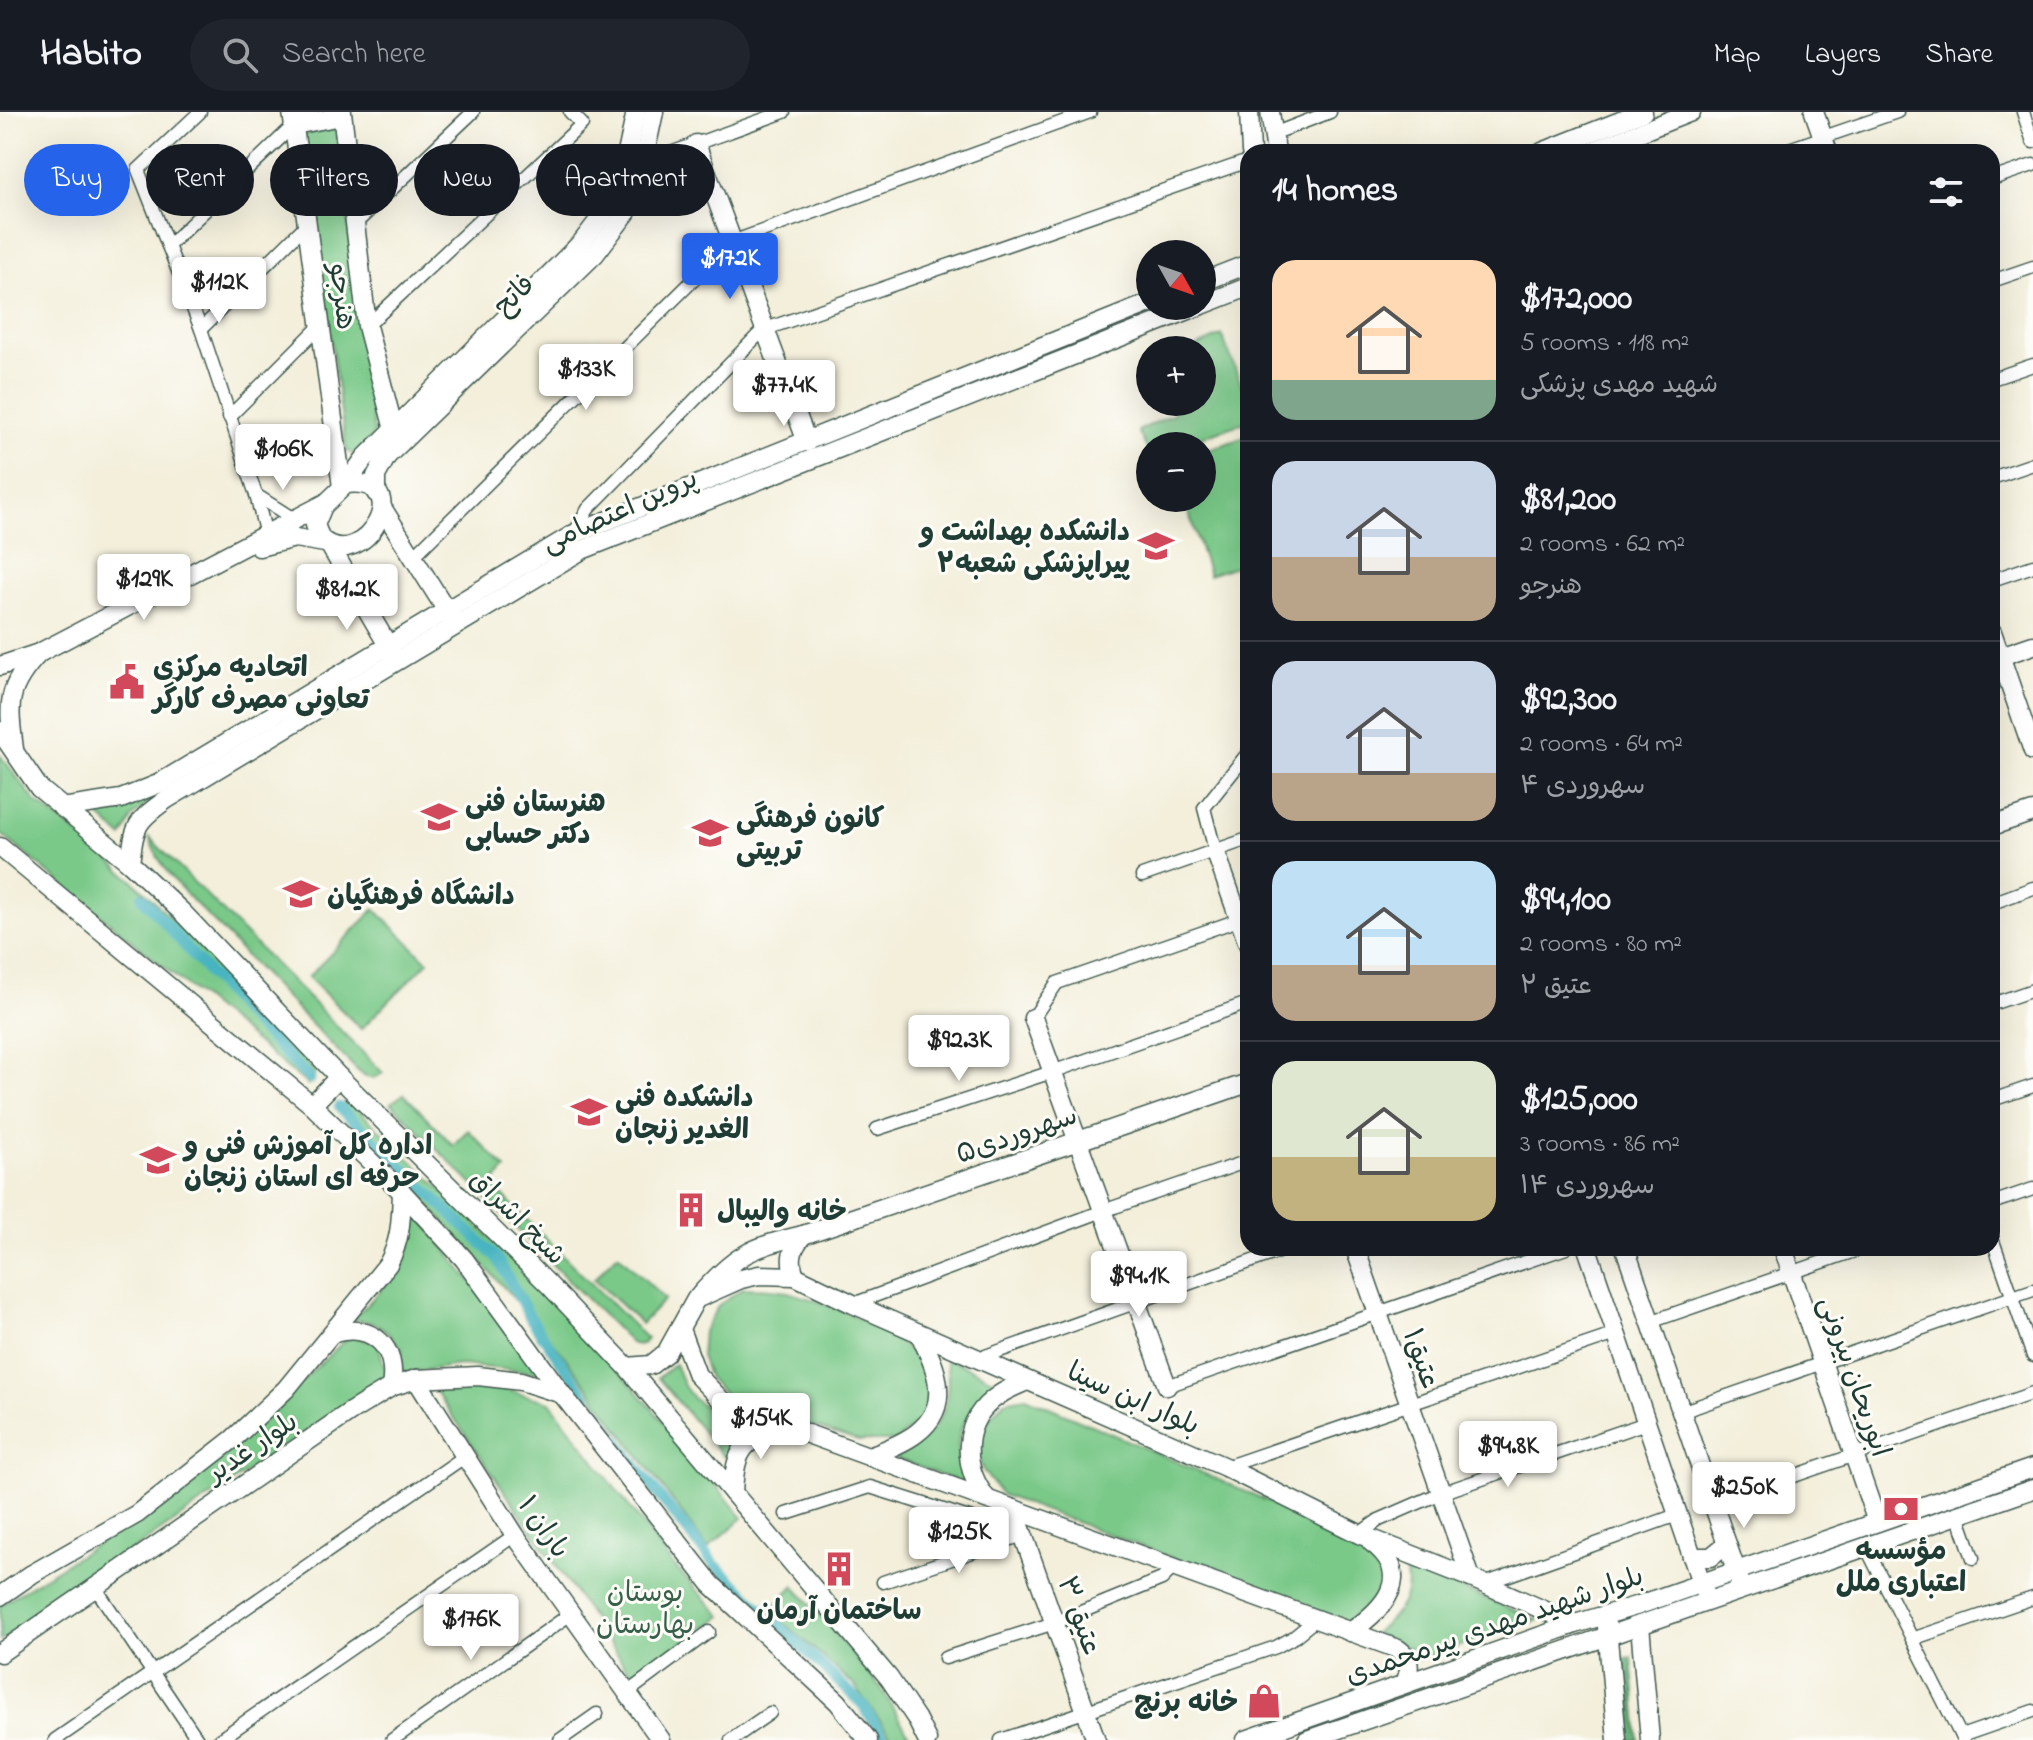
<!DOCTYPE html>
<html lang="en">
<head>
<meta charset="utf-8">
<style>
	body { margin:0; font-family:"Indie Flower","Playpen Sans Arabic",sans-serif; background:#20242c; color:#f1f3f6; height:100vh; display:flex; flex-direction:column; font-size:30px; white-space:nowrap }
	* { box-sizing:border-box; margin:0 }
	p { font-size:26px; color:#9ea1a6 }
	.icon { flex:none; width:44px; height:44px; fill:none; stroke:currentColor; stroke-width:2; stroke-linecap:round; stroke-linejoin:round }
	.map { position:relative; flex:1; overflow:hidden }
	.details { position:absolute; left:1240px; top:32px; width:760px; height:1112px; display:flex; flex-direction:column; background:#171b24; border-radius:24px; box-shadow:0 8px 32px #0002 }
	.details>* { flex:none }
	.guide { position:absolute; left:24px; top:32px; width:760px; height:72px; display:flex; gap:16px }
	.needle { width:52px; rotate:130deg }
	.buttons { position:absolute; left:1136px; top:128px; display:grid; gap:16px }
	.buttons a { display:grid; place-items:center; width:80px; height:80px; border-radius:50%; background:#171b24; box-shadow:0 8px 32px #0002; font-size:40px }
	.price { position:absolute; translate:-50% -68px; padding:0 18px; border-radius:8px; background:#fff; color:#222; font-size:26px; line-height:52px; filter:drop-shadow(0 2px 4px #0008) }
	.price::after { content:''; position:absolute; left:50%; top:48px; width:24px; height:18px; margin-left:-12px; background:inherit; clip-path:polygon(0 0,100% 0,50% 100%) }
	.price.on { background:#2563eb; color:#fff }
	ul { padding:0; list-style:none }
	li { display:flex; align-items:center; gap:24px; height:200px; padding:0 32px }
	li+li { border-top:2px solid #363941 }
	li span { display:grid; place-items:center; flex:none; width:224px; height:160px; border-radius:24px; color:#555 }
	li>.icon { margin-inline-start:auto }
	span .icon { width:96px; height:96px; fill:#fffc; stroke-width:1 }
	li b { font-size:34px }
	h2 { display:flex; justify-content:space-between; align-items:center; height:96px; padding:0 32px; font-size:34px }
	.chip { padding:0 28px; border-radius:36px; background:#171b24; box-shadow:0 8px 32px #0002; font-size:28px; line-height:72px }
	.chip.on { background:#2563eb; color:#fff }
	header { display:flex; align-items:center; gap:48px; box-sizing:border-box; height:112px; padding:0 40px; background:#171b24; border-bottom:2px solid #363941 }
	header strong { font-size:38px }
	nav { display:flex; gap:44px; margin-inline-start:auto; font-size:28px }
	.search { width:560px; height:72px; background:#20242c; display:flex; align-items:center; gap:20px; box-sizing:border-box; padding:0 28px; border-radius:44px; color:#9ea1a6; font-size:30px }
	.map>svg:first-child { display:block }
	.green { fill:#7ac989; stroke:#4c835e; stroke-width:2 }
	.forest { fill:#63ad75; stroke:#417554; stroke-width:2 }
	.lines { fill:none; stroke-linecap:round; stroke-linejoin:round }
	.canal { stroke:#46b4c1; stroke-width:11 }
	.street-casing { stroke:#3f584d; stroke-width:15 }
	.secondary-casing { stroke:#3f584d; stroke-width:21 }
	.street { stroke:#fff; stroke-width:12 }
	.secondary { stroke:#fff; stroke-width:18 }
	.labels { text-anchor:middle; stroke-width:6; stroke-linejoin:round; paint-order:stroke }
	.street-label { font-size:28px; fill:#1f3d34; stroke:#fdfcf7 }
	.poi-label { font-size:28px; font-weight:bold; fill:#1f3d34; stroke:#fdfcf7; text-anchor:start }
	.park-label { font-size:28px; fill:#366049; stroke:#fdfcf7 }
</style>
</head>
<body>
<header>
<strong>Habito</strong>
<div class="search"><svg class="icon" aria-label="search" viewBox="0 0 24 24"><circle cx="10" cy="10" r="6"/><path d="M15 15l6 6"/></svg>Search here</div>
<nav><a>Map</a><a>Layers</a><a>Share</a></nav>
</header>
<div class="map">
<svg width="2033" height="1628" viewBox="0 0 2033 1628">
	<rect width="100%" height="100%" fill="#fdfcf7"/>
	<filter id="ink" filterUnits="userSpaceOnUse"><feTurbulence type="fractalNoise" baseFrequency=".0125" numOctaves="2"/><feDisplacementMap in="SourceGraphic" scale="16" xChannelSelector="R" yChannelSelector="G"/><feConvolveMatrix kernelMatrix="1 2 1 2 8 2 1 2 1" color-interpolation-filters="sRGB"/></filter>
	<filter id="wash" filterUnits="userSpaceOnUse"><feTurbulence type="fractalNoise" baseFrequency=".006" numOctaves="4" result="noise"/><feDisplacementMap in="SourceGraphic" scale="32" xChannelSelector="R" yChannelSelector="G"/><feGaussianBlur stdDeviation="1.8" result="paint"/><feColorMatrix in="noise" values="0 0 0 0 0 0 0 0 0 0 0 0 0 0 0 0 0 1.4 0 .05"/><feComposite in="paint" operator="in"/></filter>
	<g filter="url(#wash)">
		<rect width="100%" height="100%" fill="#f3efdb"/>
		<g class="green">
			<path d="M 336,12 L 374,322 L 358,340 L 352,342 L 346,338 L 303,23 Z"/>
			<path d="M 1222,223 L 1248,290 L 1248,309 L 1176,334 L 1150,334 L 1150,343 L 1138,319 L 1171,303 L 1177,297 L 1174,290 L 1202,290 L 1202,238 L 1189,238 Z"/>
			<path d="M 1248,324 L 1248,450 L 1209,463 L 1184,386 L 1202,386 L 1202,340 Z"/>
			<path d="M 369,553 L 145,693 L 133,704 L 122,725 L 96,701 L 122,695 Z"/>
			<path d="M 0,643 L 36,690 L 91,732 L 141,776 L 211,846 L 316,961 L 308,973 L 0,721 Z"/>
			<path d="M 149,725 L 383,961 C 375,966 370,969 361,962 C 312,913 263,863 216,812 C 191,786 160,760 149,725 Z"/>
			<path d="M 375,797 L 428,850 L 361,917 L 308,865 Z"/>
			<path d="M 404,982 L 453,1033 L 468,1018 L 506,1057 L 492,1073 L 647,1227 C 642,1233 638,1234 631,1231 L 391,991 Z"/>
			<path d="M 348,988 C 449,1084 549,1181 642,1285 C 677,1325 710,1366 743,1406 L 708,1436 L 562,1241 L 484,1153 L 339,998 Z"/>
			<path d="M 416,1100 L 543,1261 L 461,1253 L 402,1261 L 402,1237 C 385,1217 380,1208 352,1208 L 385,1174 L 409,1138 Z"/>
			<path d="M 618,1142 L 665,1187 L 641,1212 L 594,1167 Z"/>
			<path d="M 743,1176 C 755,1176 768,1176 780,1178 C 822,1188 942,1231 931,1287 C 927,1305 909,1317 896,1329 L 858,1329 L 786,1306 L 735,1293 L 709,1266 L 701,1244 L 703,1219 L 719,1193 Z"/>
			<path d="M 353,1224 L 378,1232 L 387,1264 L 380,1272 L 346,1292 L 0,1529 L 0,1493 L 178,1381 L 256,1313 L 345,1228 Z"/>
			<path d="M 946,1245 L 1009,1275 C 998,1283 981,1290 972,1300 C 952,1320 957,1348 964,1372 L 895,1346 C 940,1319 954,1299 946,1245 Z"/>
			<path d="M 675,1252 L 684,1274 L 693,1286 L 740,1322 L 724,1345 L 658,1266 Z"/>
			<path d="M 493,1274 L 550,1290 L 675,1455 L 722,1504 L 633,1565 L 434,1277 Z"/>
			<path d="M 1026,1285 L 1279,1394 L 1372,1439 L 1383,1463 L 1380,1486 L 1367,1498 L 1347,1510 L 1002,1383 L 984,1360 L 977,1342 L 978,1320 L 1004,1289 Z"/>
			<path d="M 1403,1453 L 1538,1508 L 1418,1548 L 1412,1538 L 1374,1521 C 1397,1505 1415,1481 1403,1453 Z"/>
			<path d="M 794,1473 L 881,1576 L 912,1628 L 894,1628 L 854,1573 L 770,1498 Z"/>
		</g>
		<path class="forest" d="M 1632,1546 L 1639,1628 L 1624,1628 L 1617,1551 L 1623,1547 Z"/>
		<g class="lines">
			<g class="canal">
				<path d="M 142,785 L 243,900 L 310,967"/>
				<path d="M 339,995 L 497,1146 L 531,1207 L 577,1273 L 637,1356 L 713,1451 L 862,1592 L 885,1628"/>
			</g>
		</g>
	</g>
	<g filter="url(#ink)">
		<g class="lines">
			<g class="street-casing">
				<g id="street">
					<path d="M 200,0 L 138,58 L 201,217 L 256,383 L 266,423"/>
					<path d="M 2023,0 L 2033,30"/>
					<path d="M 1273,22 L 1330,0"/>
					<path d="M 1780,40 L 1897,0"/>
					<path d="M 643,51 L 784,0"/>
					<path d="M 1992,67 L 2033,53"/>
					<path d="M 354,113 L 473,0"/>
					<path d="M 168,134 L 294,13"/>
					<path d="M 1992,169 L 2033,155"/>
					<path d="M 367,214 L 582,12 L 570,0"/>
					<path d="M 201,217 L 306,113"/>
					<path d="M 1992,267 L 2033,253"/>
					<path d="M 229,305 L 319,215"/>
					<path d="M 1992,366 L 2033,352"/>
					<path d="M 256,383 L 289,404 L 299,405"/>
					<path d="M 574,422 L 588,397 L 763,218 L 1248,49"/>
					<path d="M 414,444 L 732,130 L 1090,0"/>
					<path d="M 1992,468 L 2033,454"/>
					<path d="M 1215,738 L 1204,696 L 1248,641"/>
					<path d="M 1142,764 L 1248,727"/>
					<path d="M 1992,791 L 2033,776"/>
					<path d="M 1992,892 L 2033,878"/>
					<path d="M 1033,906 L 1057,871 L 1244,806"/>
					<path d="M 1992,988 L 2033,974"/>
					<path d="M 877,1017 L 1052,960 L 1248,891"/>
					<path d="M 1992,1091 L 2033,1077"/>
					<path d="M 1992,1126 L 2033,1244"/>
					<path d="M 853,1192 L 1103,1099 L 1248,1049"/>
					<path d="M 1650,1210 L 1863,1136"/>
					<path d="M 977,1247 L 1289,1136"/>
					<path d="M 1167,1274 L 1566,1136"/>
					<path d="M 1681,1300 L 2033,1178"/>
					<path d="M 1225,1355 L 1616,1222"/>
					<path d="M 1713,1392 L 2033,1281"/>
					<path d="M 786,1402 L 870,1375 L 1023,1423"/>
					<path d="M 1958,1403 L 1973,1446"/>
					<path d="M 1359,1422 L 1379,1408 L 1441,1381 L 1646,1311"/>
					<path d="M 1866,1435 L 1963,1628"/>
					<path d="M 883,1470 L 1023,1423"/>
					<path d="M 1484,1472 L 1677,1403"/>
					<path d="M 95,1475 L 198,1628"/>
					<path d="M 1912,1527 L 2033,1486"/>
					<path d="M 945,1546 L 1054,1511 L 1162,1467 L 1173,1456"/>
					<path d="M 628,1580 L 709,1520"/>
					<path d="M 1961,1624 L 2033,1599"/>
					<path d="M 55,1628 L 464,1345"/>
					<path d="M 219,1628 L 515,1423"/>
					<path d="M 392,1628 L 572,1501"/>
					<path d="M 560,1628 L 597,1602"/>
					<path d="M 731,1628 L 770,1601"/>
					<path d="M 1001,1628 L 1276,1535 L 1294,1525 L 1315,1508"/>
				</g>
			</g>
			<g class="secondary-casing">
				<g id="secondary">
					<path d="M 292,0 L 342,375"/>
					<path d="M 342,0 L 367,214 L 394,318 L 401,325"/>
					<path d="M 1249,0 L 1251,40"/>
					<path d="M 1270,0 L 1276,40"/>
					<path d="M 1814,0 L 1828,40"/>
					<path d="M 294,13 L 342,4"/>
					<path d="M 696,32 L 807,330"/>
					<path d="M 1542,40 L 1643,0"/>
					<path d="M 1590,40 L 1691,0"/>
					<path d="M 1202,170 L 1248,152"/>
					<path d="M 1202,193 L 1248,175"/>
					<path d="M 346,372 L 365,346 L 582,130 L 611,92 L 626,46 L 636,0"/>
					<path d="M 346,372 C 419,364 364,464 321,427 L 315,413 L 323,394 Z"/>
					<path d="M 376,381 L 376,364 L 387,344 L 595,142 L 627,100 L 643,51 L 654,0"/>
					<path d="M 383,397 L 452,507"/>
					<path d="M 330,434 L 393,542"/>
					<path d="M 259,435 L 295,426 L 325,431"/>
					<path d="M 1992,520 L 2033,639"/>
					<path d="M 39,541 L 324,392"/>
					<path d="M 1992,547 L 2033,533"/>
					<path d="M 0,554 L 39,541 C 6,576 8,591 14,637"/>
					<path d="M 0,619 L 39,676 L 130,751 L 182,800 L 339,965 L 548,1172 L 627,1255 L 889,1566 L 916,1606 L 927,1628"/>
					<path d="M 62,696 L 121,687 L 158,672 L 574,422 L 1150,191"/>
					<path d="M 1992,714 L 2033,700"/>
					<path d="M 0,735 L 312,993 L 402,1080 L 464,1147 L 562,1282 L 711,1472 L 838,1590 L 868,1628"/>
					<path d="M 1215,738 L 1248,832"/>
					<path d="M 130,751 C 135,713 135,710 167,687 L 582,438 L 1199,194"/>
					<path d="M 1033,906 L 1167,1274"/>
					<path d="M 312,993 L 339,965"/>
					<path d="M 1355,1136 L 1471,1466"/>
					<path d="M 1587,1136 L 1705,1482"/>
					<path d="M 1625,1136 L 1740,1470"/>
					<path d="M 1783,1136 L 1877,1410"/>
					<path d="M 795,1164 C 789,1147 791,1138 803,1123"/>
					<path d="M 700,1183 C 737,1142 749,1136 803,1123 L 1248,971"/>
					<path d="M 680,1217 L 697,1263 L 725,1292 L 1398,1537 C 1411,1546 1411,1557 1405,1571"/>
					<path d="M 334,1221 C 373,1211 398,1235 391,1275"/>
					<path d="M 627,1255 L 651,1253 L 666,1241 L 696,1187 L 741,1167 L 759,1163 L 795,1164 L 853,1192 L 1225,1355 L 1359,1422 L 1471,1466 L 1575,1512"/>
					<path d="M 416,1267 L 515,1423 L 661,1628"/>
					<path d="M 869,1344 C 900,1333 942,1317 938,1275 C 937,1257 927,1239 920,1222"/>
					<path d="M 733,1381 C 735,1336 743,1328 786,1314"/>
					<path d="M 987,1387 C 961,1354 961,1308 999,1283 C 1007,1277 1018,1273 1027,1269"/>
					<path d="M 1014,1397 L 1096,1628"/>
					<path d="M 1692,1445 L 1711,1445 L 1727,1432"/>
					<path d="M 0,1484 L 32,1462 L 137,1402 L 233,1327 L 286,1277 L 388,1152 C 401,1128 401,1107 402,1080"/>
					<path d="M 1640,1513 L 1650,1628"/>
					<path d="M 1607,1515 L 1617,1628"/>
					<path d="M 1350,1520 C 1384,1497 1416,1463 1371,1430"/>
					<path d="M 0,1541 L 350,1300 L 391,1275 L 416,1267 L 478,1264 L 521,1269 L 562,1282"/>
					<path d="M 1246,1628 L 1575,1512 L 1639,1493 L 2033,1356"/>
					<path d="M 1307,1628 L 2033,1377"/>
				</g>
			</g>
			<use href="#street" class="street"/>
			<use href="#secondary" class="secondary"/>
		</g>
	</g>
	<defs>
		<g id="university-bare" transform="scale(2.76)"><path d="M0-5L7-2L0 1L-7-2ZM-4 1L0 2.5L4 1V4Q0 6-4 4Z" fill="#d1495b" stroke="#fdfcf7" stroke-width="2.5" paint-order="stroke"/></g>
		<g id="civic-bare" transform="scale(2.76)"><path d="M-.6-6.5H3V-4.5H.6V-3L4-1V1h2V6H-6V1h2V-1L-.6-3ZM-1.2 2.5V6h2.4V2.5Z" fill="#d1495b" stroke="#fdfcf7" stroke-width="2.5" paint-order="stroke"/></g>
		<g id="school-bare" transform="scale(2.76)"><path d="M0-5L7-2L0 1L-7-2ZM-4 1L0 2.5L4 1V4Q0 6-4 4Z" fill="#d1495b" stroke="#fdfcf7" stroke-width="2.5" paint-order="stroke"/></g>
		<g id="building-bare" transform="scale(2.76)"><path d="M-4-6H4V6H1V3H-1V6H-4ZM-2.5-4.3h1.7v1.8h-1.7ZM.8-4.3h1.7v1.8H.8ZM-2.5-1h1.7V.8h-1.7ZM.8-1h1.7V.8H.8Z" fill="#d1495b" stroke="#fdfcf7" stroke-width="2.5" paint-order="stroke"/></g>
		<g id="bank-bare" transform="scale(2.76)"><path d="M-6-4H6V4H-6ZM0-2.3a2.3 2.3 0 1 0 0 4.6a2.3 2.3 0 1 0 0-4.6Z" fill="#d1495b" stroke="#fdfcf7" stroke-width="2.5" paint-order="stroke"/></g>
		<g id="shop-bare" transform="scale(2.76)"><path d="M-5-2.5h2.3a2.7 3.5 0 0 1 5.4 0H5L5.5 6h-11ZM-1.5-2.5h3a1.5 2.3 0 0 0-3 0Z" fill="#d1495b" stroke="#fdfcf7" stroke-width="2.5" paint-order="stroke"/></g>
	</defs>
	<g fill-rule="evenodd">
		<use href="#university-bare" x="1156" y="434"/>
		<use href="#civic-bare" x="127" y="570"/>
		<use href="#school-bare" x="439" y="705"/>
		<use href="#university-bare" x="710" y="721"/>
		<use href="#university-bare" x="301" y="782"/>
		<use href="#university-bare" x="589" y="1000"/>
		<use href="#university-bare" x="158" y="1048"/>
		<use href="#building-bare" x="691" y="1098"/>
		<use href="#bank-bare" x="1901" y="1397"/>
		<use href="#building-bare" x="839" y="1457"/>
		<use href="#shop-bare" x="1264" y="1589"/>
	</g>
	<g class="labels">
		<g class="street-label">
			<text transform="translate(513 182) rotate(-44)" y="10">فاتح</text>
			<text transform="translate(344 184) rotate(83)" y="10">هنرجو</text>
			<text transform="translate(619 397) rotate(-24)" y="10">پروین اعتصامی</text>
			<text transform="translate(1016 1021) rotate(-19)" y="10">سهروردی۵</text>
			<text transform="translate(519 1104) rotate(45)" y="10">شیخ اشراق</text>
			<text transform="translate(1423 1246) rotate(71)" y="10">عتیق۱</text>
			<text transform="translate(1856 1264) rotate(71)" y="10">ابوریحان بیرونی</text>
			<text transform="translate(1134 1285) rotate(24)" y="10">بلوار ابن سینا</text>
			<text transform="translate(251 1334) rotate(-34)" y="10">بلوار غدیر</text>
			<text transform="translate(545 1414) rotate(55)" y="10">باران ۱</text>
			<text transform="translate(1081 1503) rotate(70)" y="10">عتیق ۳</text>
			<text transform="translate(1494 1512) rotate(-19)" y="10">بلوار شهید مهدی پیرمحمدی</text>
		</g>
		<g class="poi-label">
			<text x="1130" y="428" text-anchor="end">دانشکده بهداشت و<tspan x="1130" dy="32">پیراپزشکى شعبه۲</tspan></text>
			<text x="153" y="564">اتحادیه مرکزی<tspan x="153" dy="32">تعاونی مصرف کارگر</tspan></text>
			<text x="465" y="699">هنرستان فنی<tspan x="465" dy="32">دکتر حسابی</tspan></text>
			<text x="736" y="715">کانون فرهنگی<tspan x="736" dy="32">تربیتی</tspan></text>
			<text x="327" y="792">دانشگاه فرهنگیان</text>
			<text x="615" y="994">دانشکده فنی<tspan x="615" dy="32">الغدیر زنجان</tspan></text>
			<text x="184" y="1042">اداره کل آموزش فنی و<tspan x="184" dy="32">حرفه ای استان زنجان</tspan></text>
			<text x="717" y="1108">خانه والیبال</text>
			<text x="1901" y="1447" text-anchor="middle">مؤسسه<tspan x="1901" dy="32">اعتباری ملل</tspan></text>
			<text x="839" y="1507" text-anchor="middle">ساختمان آرمان</text>
			<text x="1238" y="1599" text-anchor="end">خانه برنج</text>
		</g>
		<g class="park-label">
			<text x="645" y="1489">بوستان<tspan x="645" dy="32">بهارستان</tspan></text>
		</g>
	</g>
</svg>
<div class="buttons">
<a><svg class="needle" viewBox="-14 -14 28 28"><path d="M0-13l5 13h-10z" fill="#e53935"/><path d="M0 13l5-13h-10z" fill="#9ea1a6"/></svg></a>
<a>+</a>
<a>−</a>
</div>
<b class="price on" style="left:730px;top:189px">$172K</b>
<b class="price" style="left:219px;top:213px">$112K</b>
<b class="price" style="left:586px;top:300px">$133K</b>
<b class="price" style="left:784px;top:316px">$77.4K</b>
<b class="price" style="left:283px;top:380px">$106K</b>
<b class="price" style="left:144px;top:510px">$129K</b>
<b class="price" style="left:347px;top:520px">$81.2K</b>
<b class="price" style="left:959px;top:971px">$92.3K</b>
<b class="price" style="left:1139px;top:1207px">$94.1K</b>
<b class="price" style="left:761px;top:1349px">$154K</b>
<b class="price" style="left:1508px;top:1377px">$94.8K</b>
<b class="price" style="left:1744px;top:1418px">$250K</b>
<b class="price" style="left:959px;top:1463px">$125K</b>
<b class="price" style="left:471px;top:1550px">$176K</b>
<div class="guide">
<a class="chip on">Buy</a>
<a class="chip">Rent</a>
<a class="chip">Filters</a>
<a class="chip">New</a>
<a class="chip">Apartment</a>
</div>
<section class="details">
<h2>14 homes<svg class="icon" aria-label="filters" viewBox="0 0 24 24"><path d="M4 7h16M4 17h16"/><circle cx="9" cy="7" r="2"/><circle cx="15" cy="17" r="2"/></svg></h2>
<ul>
<li><span style="background:linear-gradient(#ffd9b3 75%,#7fa58c 0)"><svg class="icon" aria-label="home" viewBox="0 0 24 24"><path d="M3 11l9-7 9 7M6 9v11h12V9"/></svg></span><div><b>$172,000</b><p>5 rooms · 118 m²</p><p>شهید مهدی پزشکی</p></div></li>
<li><span style="background:linear-gradient(#c9d6e8 60%,#b9a48a 0)"><svg class="icon" aria-label="home" viewBox="0 0 24 24"><path d="M3 11l9-7 9 7M6 9v11h12V9"/></svg></span><div><b>$81,200</b><p>2 rooms · 62 m²</p><p>هنرجو</p></div></li>
<li><span style="background:linear-gradient(#c9d6e8 70%,#b9a48a 0)"><svg class="icon" aria-label="home" viewBox="0 0 24 24"><path d="M3 11l9-7 9 7M6 9v11h12V9"/></svg></span><div><b>$92,300</b><p>2 rooms · 64 m²</p><p>سهروردی ۴</p></div></li>
<li><span style="background:linear-gradient(#bfe0f5 65%,#b9a48a 0)"><svg class="icon" aria-label="home" viewBox="0 0 24 24"><path d="M3 11l9-7 9 7M6 9v11h12V9"/></svg></span><div><b>$94,100</b><p>2 rooms · 80 m²</p><p>عتیق ۲</p></div></li>
<li><span style="background:linear-gradient(#dfe7d0 60%,#c2b280 0)"><svg class="icon" aria-label="home" viewBox="0 0 24 24"><path d="M3 11l9-7 9 7M6 9v11h12V9"/></svg></span><div><b>$125,000</b><p>3 rooms · 86 m²</p><p>سهروردی ۱۴</p></div></li>
</ul>
</section>
</div>
</body>
</html>
